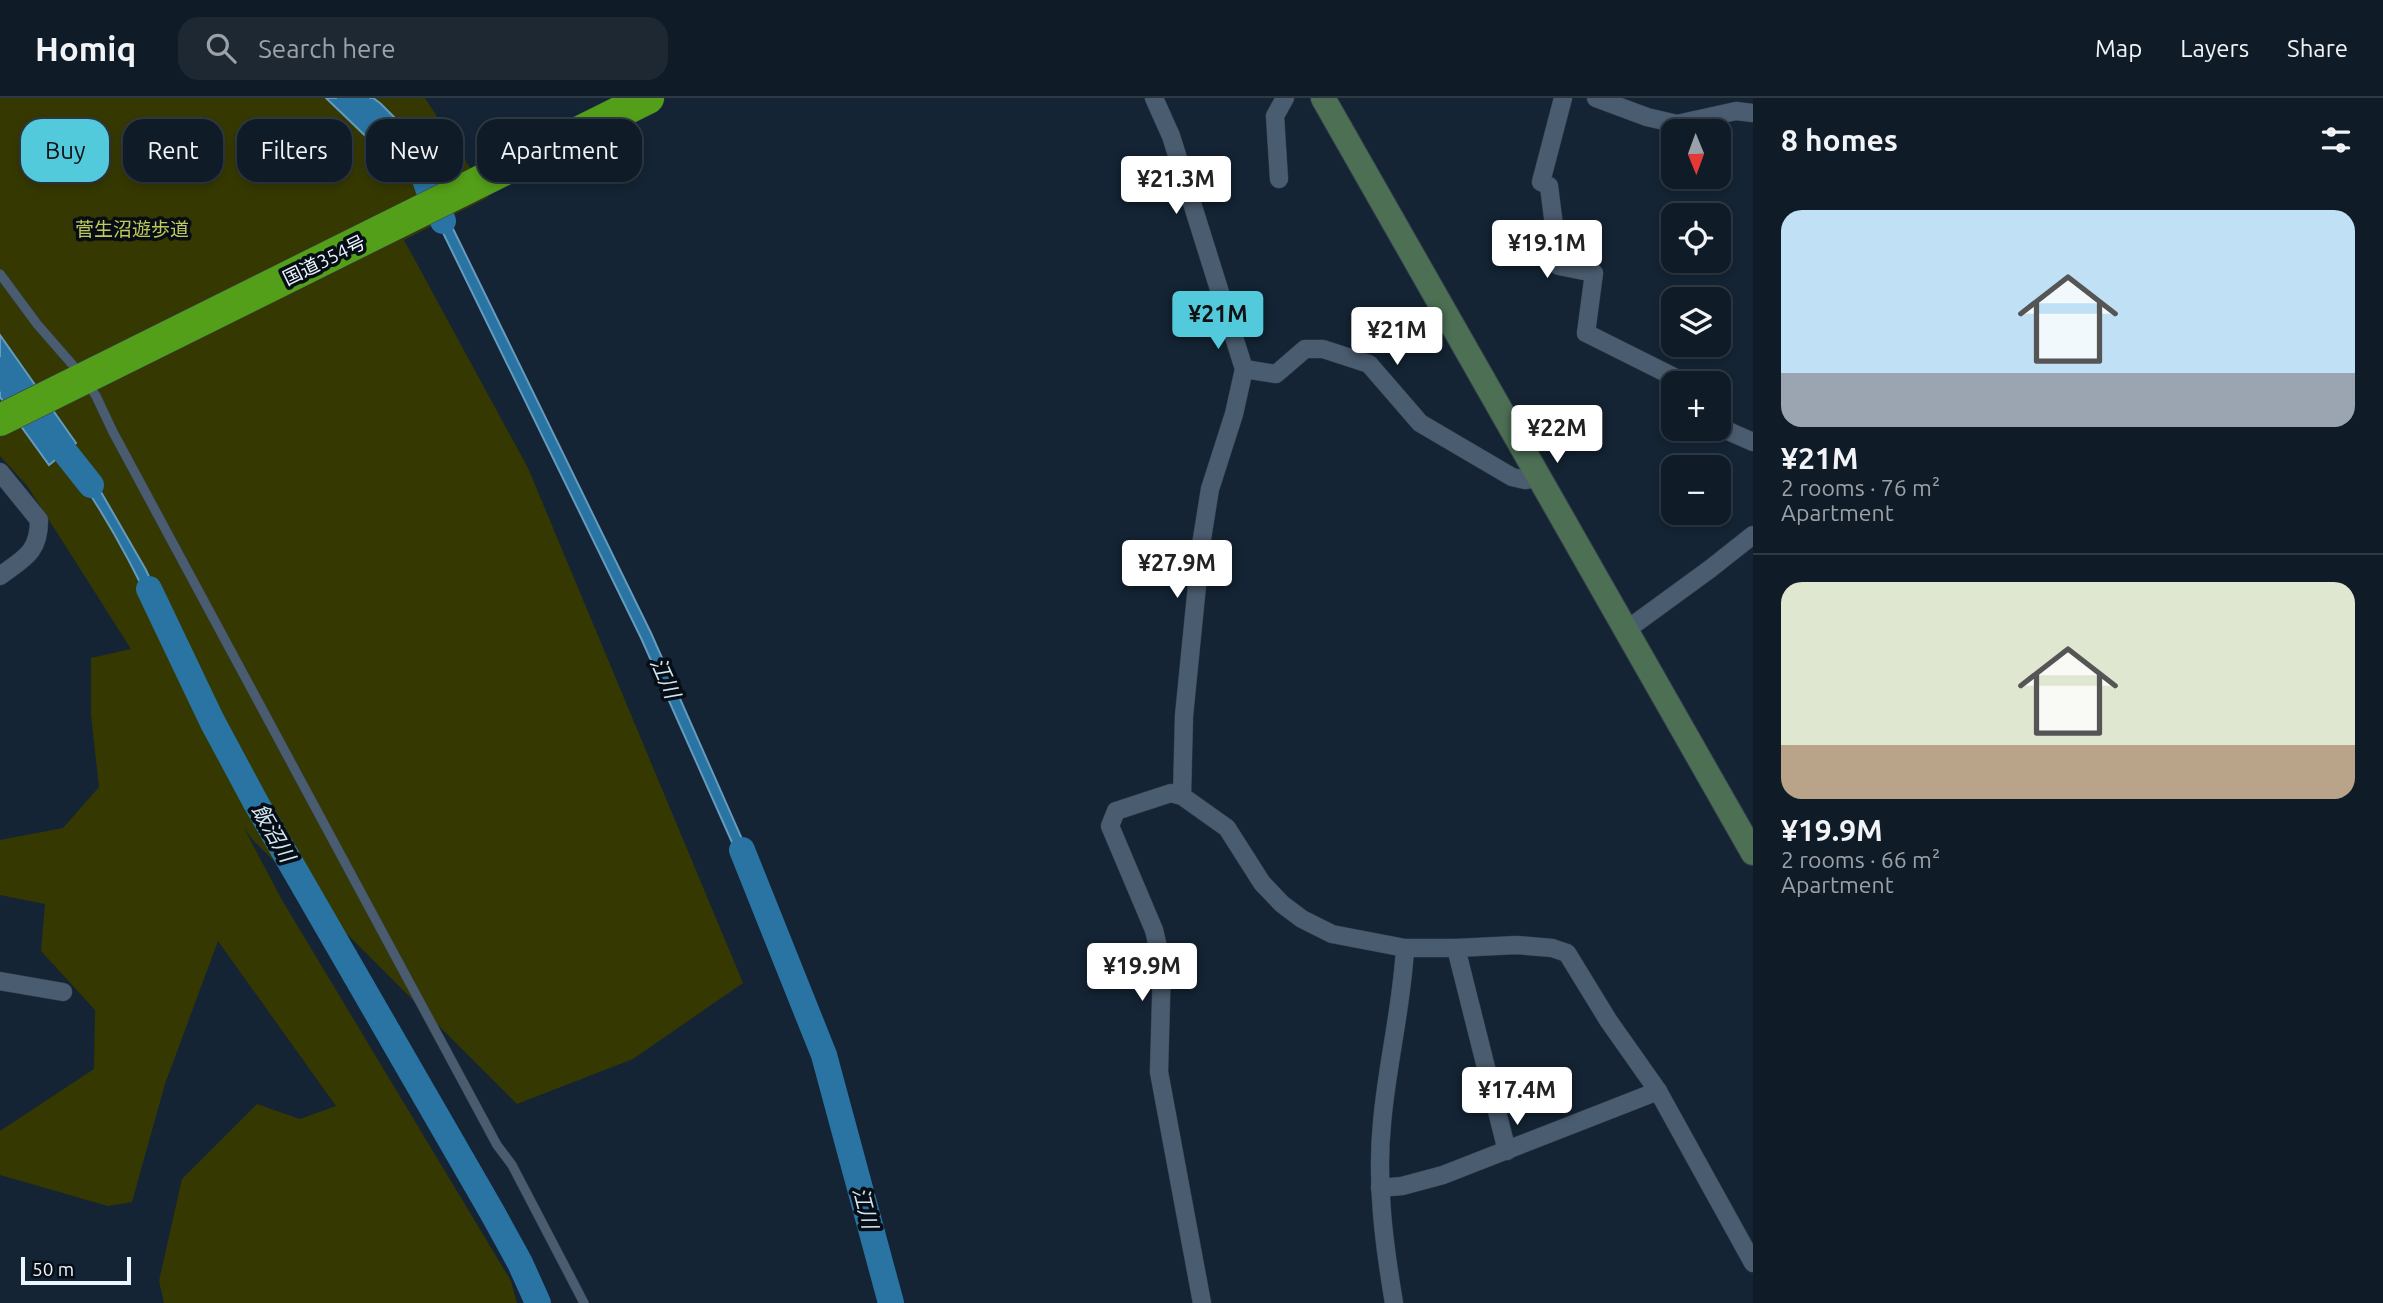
<!DOCTYPE html>
<html lang="en">
<head>
<meta charset="utf-8">
<style>
	body { margin:0; font-family:Ubuntu,"Noto Sans JP",sans-serif; background:#1d2833; color:#f1f3f6; height:100vh; display:flex; flex-direction:column; font-size:26px; white-space:nowrap }
	* { box-sizing:border-box; margin:0 }
	p { font-size:23px; color:#9ba1a7 }
	.icon { flex:none; width:38px; height:38px; fill:none; stroke:currentColor; stroke-width:2; stroke-linecap:round; stroke-linejoin:round }
	.map { position:relative; flex:1; overflow:hidden }
	.drawer { display:flex; flex-direction:column; background:#0f1b27; width:630px }
	.drawer>* { flex:none }
	.banner { position:absolute; left:21px; top:21px; width:665px; height:63px; display:flex; gap:14px }
	.needle { width:46px; rotate:179deg }
	.buttons { position:absolute; left:1661px; top:21px; display:grid; gap:14px }
	.buttons a { display:grid; place-items:center; width:70px; height:70px; border-radius:14px; background:#0f1b27; box-shadow:0 4px 10px #0003,0 0 0 2px #2f3944; font-size:35px }
	.scale { position:absolute; left:21px; bottom:18px; width:110px; box-sizing:border-box; padding-left:7px; border:4px solid #edf6ff; border-top:0; font-size:19px; line-height:24px; white-space:nowrap; color:#edf6ff; -webkit-text-stroke:5px #060d14; paint-order:stroke }
	.price { position:absolute; translate:-50% -60px; padding:0 16px; border-radius:7px; background:#fff; color:#222; font-size:23px; line-height:46px; filter:drop-shadow(0 2px 4px #0008) }
	.price::after { content:''; position:absolute; left:50%; top:42px; width:21px; height:16px; margin-left:-10px; background:inherit; clip-path:polygon(0 0,100% 0,50% 100%) }
	.price.selected { background:#53cadc; color:#111 }
	ul { padding:0; list-style:none }
	li { display:grid; align-content:center; gap:14px; height:371px; padding:0 28px }
	li+li { border-top:2px solid #2f3944 }
	li span { display:grid; place-items:center; height:217px; border-radius:21px; color:#555 }
	li>.icon { margin-inline-start:auto }
	span .icon { width:126px; height:126px; fill:#fffc; stroke-width:1 }
	li b { font-size:30px }
	h2 { display:flex; justify-content:space-between; align-items:center; height:84px; padding:0 28px; font-size:30px }
	.pill { padding:0 24px; border-radius:21px; background:#0f1b27; box-shadow:0 4px 10px #0003,0 0 0 2px #2f3944; font-size:24px; line-height:63px }
	.pill.selected { background:#53cadc; color:#111 }
	header { display:flex; align-items:center; gap:42px; box-sizing:border-box; height:98px; padding:0 35px; background:#0f1b27; border-bottom:2px solid #2f3944 }
	header strong { font-size:33px }
	nav { display:flex; gap:38px; margin-inline-start:auto; font-size:24px }
	.search { width:490px; height:63px; background:#1d2833; display:flex; align-items:center; gap:18px; box-sizing:border-box; padding:0 24px; border-radius:21px; color:#9ba1a7; font-size:26px }
	main { display:flex; flex:1; min-height:0 }
	.map>svg:first-child { display:block }
	.green { fill:#353800 }
	.water { fill:#2974a2; stroke:#649bbe; stroke-width:2 }
	.lines { fill:none; stroke-linecap:round; stroke-linejoin:round }
	.river { stroke:#2974a2; stroke-width:26 }
	.lane-casing { stroke:#35404d; stroke-width:10 }
	.street-casing { stroke:#35404d; stroke-width:19 }
	.secondary-casing { stroke:#35404d; stroke-width:26 }
	.highway-casing { stroke:#35404d; stroke-width:33 }
	.lane { stroke:#4a5c6f; stroke-width:9 }
	.street { stroke:#4a5c6f; stroke-width:18 }
	.secondary { stroke:#4d7055; stroke-width:24 }
	.highway { stroke:#539f19; stroke-width:32 }
	.labels { text-anchor:middle; stroke-width:7; stroke-linejoin:round; paint-order:stroke }
	.park-label { font-size:19px; fill:#c0c95d; stroke:#060d14 }
	.street-label { font-size:19px; fill:#edf6ff; stroke:#060d14 }
	.water-label { font-size:21px; font-style:italic; fill:#d4e6f3; stroke:#060d14 }
</style>
</head>
<body>
<header>
<strong>Homiq</strong>
<div class="search"><svg class="icon" aria-label="search" viewBox="0 0 24 24"><circle cx="10" cy="10" r="6"/><path d="M15 15l6 6"/></svg>Search here</div>
<nav><a>Map</a><a>Layers</a><a>Share</a></nav>
</header>
<main>
<div class="map">
<svg width="1753" height="1205" viewBox="0 0 1753 1205">
	<rect width="100%" height="100%" fill="#142434"/>
	<path class="green" d="M 0,0 L 425,0 L 489,99 L 404,142 L 528,370 L 743,885 L 633,961 L 517,1006 L 252,741 L 244,730 L 282,802 L 511,1183 L 517,1205 L 164,1205 L 159,1183 L 182,1081 L 257,1006 L 300,1021 L 336,1008 L 218,843 L 165,986 L 132,1104 L 108,1108 L 0,1077 L 0,1033 L 94,971 L 95,912 L 41,853 L 45,806 L 0,797 L 0,742 L 63,730 L 99,689 L 91,617 L 91,560 L 131,551 L 28,389 L 0,358 Z"/>
	<g class="water">
		<path d="M 326,0 L 373,0 L 380,5 L 397,22 L 405,27 L 441,62 L 403,74 Z"/>
		<path d="M 435,94 L 651,535 L 761,784 L 751,787 L 641,540 L 425,98 Z"/>
		<path d="M 0,237 L 76,345 L 49,367 L 0,299 Z"/>
		<path d="M 71,359 L 97,387 L 146,472 L 168,520 L 159,524 C 133,467 103,412 66,361 Z"/>
	</g>
	<g class="lines">
		<g class="river">
			<path d="M 350,0 L 420,67 L 430,96 L 443,123"/>
			<path d="M 0,272 L 91,387"/>
			<path d="M 149,491 L 212,623 L 256,705 L 492,1114 L 520,1165 L 538,1205"/>
			<path d="M 742,752 L 824,957 L 891,1205"/>
		</g>
		<g class="lane-casing">
			<path id="lane" d="M 0,176 L 37,226 L 84,280 L 96,298 L 113,334 L 497,1047 L 512,1067 L 584,1205"/>
		</g>
		<g class="street-casing">
			<g id="street">
				<path d="M 1154,0 L 1171,38 L 1244,271 L 1234,316 L 1210,391 L 1201,447 L 1184,618 L 1182,698"/>
				<path d="M 1563,0 L 1541,84 L 1549,88 L 1559,168 L 1594,175 L 1586,235 L 1686,285"/>
				<path d="M 1596,0 L 1647,19 L 1677,26 L 1736,13 L 1753,15"/>
				<path d="M 1279,81 L 1275,18 L 1285,0"/>
				<path d="M 1244,271 L 1276,276 L 1305,251 L 1323,251 L 1369,266 L 1420,325 L 1512,379 L 1525,382 L 1538,380"/>
				<path d="M 1718,322 L 1728,333 L 1753,344"/>
				<path d="M 0,374 L 39,422 C 39,455 24,460 0,478"/>
				<path d="M 1625,533 L 1710,471 L 1753,437"/>
				<path d="M 1456,850 L 1507,1053"/>
				<path d="M 0,883 L 63,894"/>
				<path d="M 1380,1090 L 1402,1088 L 1443,1077 L 1658,993"/>
				<path d="M 1202,1205 L 1159,974 L 1162,866 L 1154,832 L 1110,728 L 1116,713 L 1171,695 L 1182,698 L 1227,730 L 1262,785 L 1282,806 L 1302,821 L 1332,836 L 1405,850 L 1456,850 L 1517,847 L 1552,850 L 1567,855 L 1608,922 L 1658,993 L 1753,1165"/>
				<path d="M 1394,1205 C 1384,1146 1376,1085 1382,1025 C 1387,966 1402,909 1405,850"/>
			</g>
		</g>
		<g class="secondary-casing">
			<path id="secondary" d="M 1323,0 L 1753,755"/>
		</g>
		<g class="highway-casing">
			<path id="highway" d="M 0,322 L 648,0"/>
		</g>
		<use href="#lane" class="lane"/>
		<use href="#street" class="street"/>
		<use href="#secondary" class="secondary"/>
		<use href="#highway" class="highway"/>
	</g>
	<g class="labels">
		<g class="park-label">
			<text x="132" y="138">菅生沼遊歩道</text>
		</g>
		<g class="street-label">
			<text transform="translate(324 162) rotate(-26)" y="7">国道354号</text>
		</g>
		<g class="water-label">
			<text transform="translate(665 580) rotate(66)" y="7">江川</text>
			<text transform="translate(273 735) rotate(60)" y="7">飯沼川</text>
			<text transform="translate(865 1110) rotate(75)" y="7">江川</text>
		</g>
	</g>
</svg>
<div class="buttons">
<a><svg class="needle" viewBox="-14 -14 28 28"><path d="M0-13l5 13h-10z" fill="#e53935"/><path d="M0 13l5-13h-10z" fill="#9ba1a7"/></svg></a>
<a><svg class="icon" aria-label="locate" viewBox="0 0 24 24"><circle cx="12" cy="12" r="6"/><path d="M12 2v4M12 18v4M2 12h4M18 12h4"/></svg></a>
<a><svg class="icon" aria-label="layers" viewBox="0 0 24 24"><path d="M12 4l9 5-9 5-9-5zM3 14l9 5 9-5"/></svg></a>
<a>+</a>
<a>−</a>
</div>
<div class="scale">50 m</div>
<b class="price" style="left:1176px;top:118px">¥21.3M</b>
<b class="price" style="left:1547px;top:182px">¥19.1M</b>
<b class="price selected" style="left:1218px;top:253px">¥21M</b>
<b class="price" style="left:1397px;top:269px">¥21M</b>
<b class="price" style="left:1557px;top:367px">¥22M</b>
<b class="price" style="left:1177px;top:502px">¥27.9M</b>
<b class="price" style="left:1142px;top:905px">¥19.9M</b>
<b class="price" style="left:1517px;top:1029px">¥17.4M</b>
<div class="banner">
<a class="pill selected">Buy</a>
<a class="pill">Rent</a>
<a class="pill">Filters</a>
<a class="pill">New</a>
<a class="pill">Apartment</a>
</div>
</div>
<section class="drawer">
<h2>8 homes<svg class="icon" aria-label="filters" viewBox="0 0 24 24"><path d="M4 7h16M4 17h16"/><circle cx="9" cy="7" r="2"/><circle cx="15" cy="17" r="2"/></svg></h2>
<ul>
<li><span style="background:linear-gradient(#bfe0f5 75%,#9aa5b1 0)"><svg class="icon" aria-label="home" viewBox="0 0 24 24"><path d="M3 11l9-7 9 7M6 9v11h12V9"/></svg></span><div><b>¥21M</b><p>2 rooms · 76 m²</p><p>Apartment</p></div></li>
<li><span style="background:linear-gradient(#dfe7d0 75%,#b9a48a 0)"><svg class="icon" aria-label="home" viewBox="0 0 24 24"><path d="M3 11l9-7 9 7M6 9v11h12V9"/></svg></span><div><b>¥19.9M</b><p>2 rooms · 66 m²</p><p>Apartment</p></div></li>
</ul>
</section>
</main>
</body>
</html>
